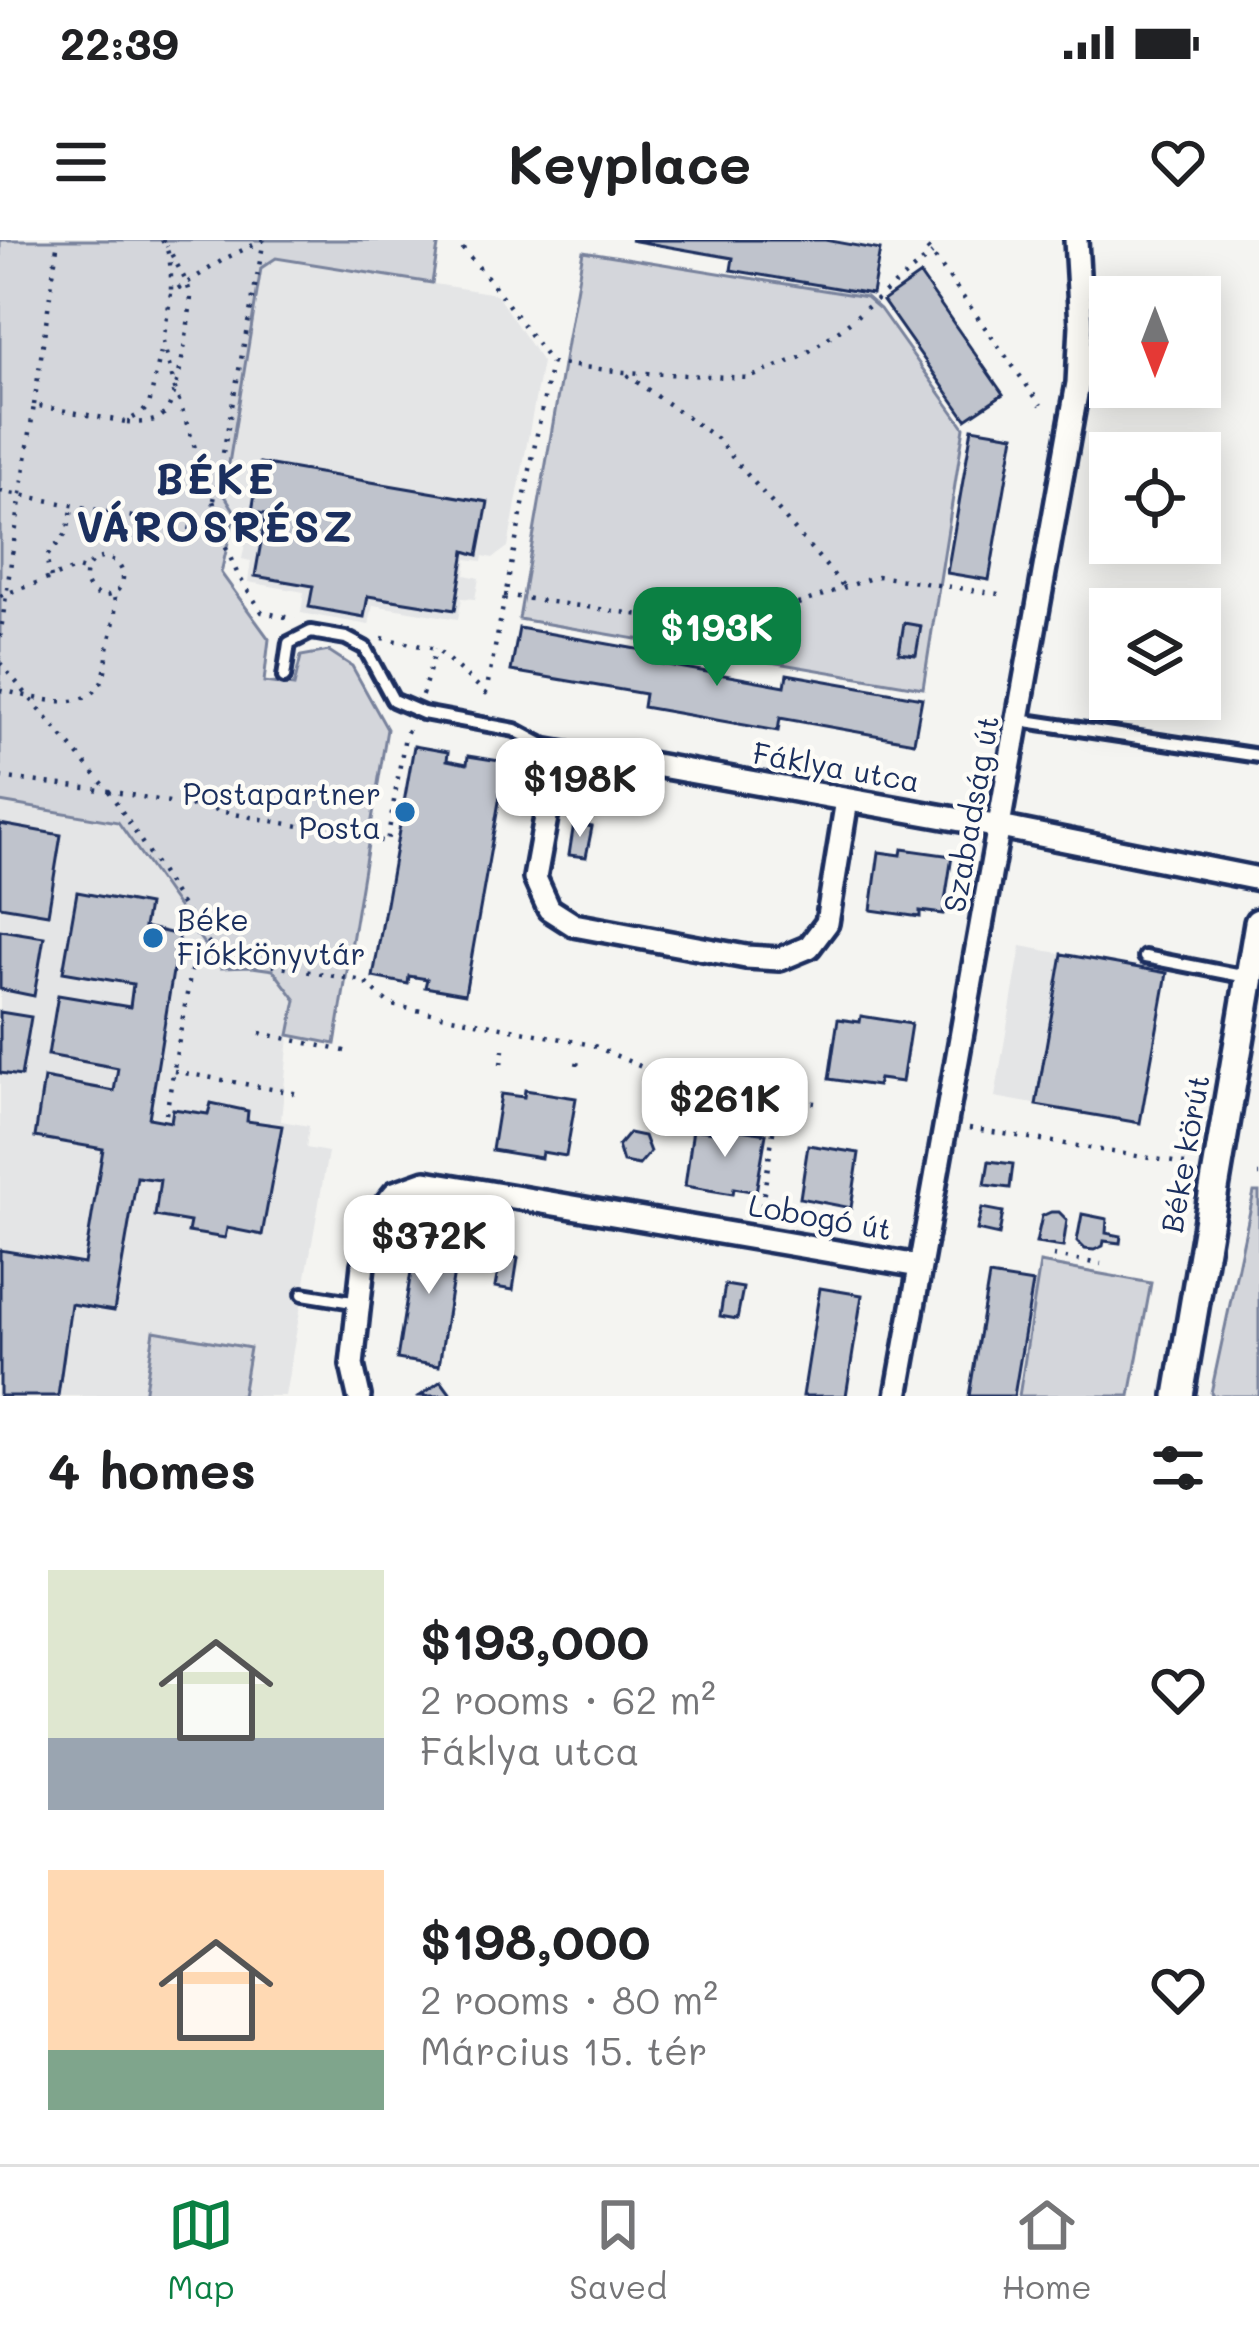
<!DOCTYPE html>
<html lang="en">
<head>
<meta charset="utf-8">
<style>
	body { margin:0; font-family:Mali,sans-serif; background:#f6f6f6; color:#202124; height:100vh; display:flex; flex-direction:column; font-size:45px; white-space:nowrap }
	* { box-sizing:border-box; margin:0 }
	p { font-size:39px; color:#757577 }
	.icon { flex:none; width:66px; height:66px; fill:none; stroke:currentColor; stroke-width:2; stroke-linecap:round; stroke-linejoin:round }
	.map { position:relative; height:1156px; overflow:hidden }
	.sheet { display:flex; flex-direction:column; background:#fff; flex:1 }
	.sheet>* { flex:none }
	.needle { width:78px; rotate:180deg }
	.controls { position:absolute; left:1089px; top:36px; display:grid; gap:24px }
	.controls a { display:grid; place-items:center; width:132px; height:132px; border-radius:0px; background:#fff; box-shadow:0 6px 30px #0003; font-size:60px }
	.price { position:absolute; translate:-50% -102px; padding:0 27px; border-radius:24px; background:#fff; color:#222; font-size:39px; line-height:78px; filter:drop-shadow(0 3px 6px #0008) }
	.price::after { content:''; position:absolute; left:50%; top:72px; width:36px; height:27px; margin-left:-18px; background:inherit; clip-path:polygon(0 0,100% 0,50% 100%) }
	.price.selected { background:#0b8043; color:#fff }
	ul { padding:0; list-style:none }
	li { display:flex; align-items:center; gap:36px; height:300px; padding:0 48px }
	li span { display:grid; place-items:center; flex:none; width:336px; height:240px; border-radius:0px; color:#555 }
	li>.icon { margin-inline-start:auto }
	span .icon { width:144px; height:144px; fill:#fffc; stroke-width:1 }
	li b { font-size:51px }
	h2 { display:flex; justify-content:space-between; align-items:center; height:144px; padding:0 48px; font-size:51px }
	.status { display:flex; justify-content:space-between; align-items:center; height:84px; padding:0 60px; background:#fff; direction:ltr }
	.status svg { height:33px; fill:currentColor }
	header { display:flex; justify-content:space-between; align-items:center; height:156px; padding:0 48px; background:#fff; font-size:54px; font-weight:800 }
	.tab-bar { display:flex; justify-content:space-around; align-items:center; height:168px; border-top:3px solid #e0e0e0; background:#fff; font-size:33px; color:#757577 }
	.tab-bar a { display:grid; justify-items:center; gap:6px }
	.tab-bar .selected { color:#0b8043 }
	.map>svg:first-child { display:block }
	.built { fill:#e4e5e6 }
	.green { fill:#d4d6db; stroke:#78829c; stroke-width:3 }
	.building { fill:#bfc3cc; stroke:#1b2f5e; stroke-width:3 }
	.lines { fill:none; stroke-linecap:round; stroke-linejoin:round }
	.service-casing { stroke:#1b2f5e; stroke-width:20 }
	.minor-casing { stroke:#1b2f5e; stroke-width:30 }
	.tertiary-casing { stroke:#1b2f5e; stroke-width:36 }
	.path { stroke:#1b2f5e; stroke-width:4.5; stroke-dasharray:3 9; stroke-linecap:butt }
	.service { stroke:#fdfcf7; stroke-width:10 }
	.minor { stroke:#fdfcf7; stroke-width:21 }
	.tertiary { stroke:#fdfcf7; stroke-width:27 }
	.poi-dot { fill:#1f6fb2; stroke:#fdfcf7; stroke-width:4.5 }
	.labels { text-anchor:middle; stroke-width:9; stroke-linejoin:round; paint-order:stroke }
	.street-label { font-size:30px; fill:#1b2f5e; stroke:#fdfcf7 }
	.poi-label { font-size:30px; fill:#1b2f5e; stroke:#fdfcf7; text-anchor:end }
	.district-label { font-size:42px; font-weight:bold; letter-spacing:3px; fill:#1b2f5e; stroke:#fdfcf7 }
</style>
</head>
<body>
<div class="status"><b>22:39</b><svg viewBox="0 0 49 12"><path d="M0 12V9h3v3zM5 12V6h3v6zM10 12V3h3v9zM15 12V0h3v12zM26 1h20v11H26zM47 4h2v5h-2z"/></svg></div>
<header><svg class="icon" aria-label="menu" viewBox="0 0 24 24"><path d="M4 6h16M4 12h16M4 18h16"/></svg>Keyplace<svg class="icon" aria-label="heart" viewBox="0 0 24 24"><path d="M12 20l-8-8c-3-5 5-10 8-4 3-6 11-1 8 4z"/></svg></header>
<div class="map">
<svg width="1259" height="1156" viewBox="0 0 1259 1156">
	<rect width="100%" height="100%" fill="#f4f4f1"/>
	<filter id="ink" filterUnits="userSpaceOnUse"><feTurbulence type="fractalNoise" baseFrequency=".00833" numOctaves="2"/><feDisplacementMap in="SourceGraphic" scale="24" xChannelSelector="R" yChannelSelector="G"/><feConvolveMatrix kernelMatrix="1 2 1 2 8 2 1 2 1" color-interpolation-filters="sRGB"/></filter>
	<g filter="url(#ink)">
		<g class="built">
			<path d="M 275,18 L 496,54 L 542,122 L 508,307 L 493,318 L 483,316 L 482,321 L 467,319 L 465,335 L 479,338 L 475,359 L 462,358 L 458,379 L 373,365 L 369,385 L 301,373 L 304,352 L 248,342 L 251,321 L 242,319 L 250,276 L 235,272 L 224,254 L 261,28 Z"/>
			<path d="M 0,561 L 118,582 L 221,728 L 252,727 L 273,730 L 296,760 L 289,796 L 281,881 L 309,886 L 306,908 L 328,912 L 285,1156 L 0,1156 Z"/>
			<path d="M 1021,706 L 1167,733 L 1140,883 L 995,857 Z"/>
		</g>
		<g class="green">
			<path d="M 0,0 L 439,0 L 432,43 L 276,18 L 261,28 L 224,254 L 235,272 L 221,333 L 269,399 L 264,442 L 294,446 L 301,416 L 329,411 L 352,426 L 387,489 L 335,804 L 289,795 L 296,760 L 273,730 L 252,727 L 221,728 L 118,582 L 0,562 Z"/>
			<path d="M 583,11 L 866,57 L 880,69 L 964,187 L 923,448 L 519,379 Z"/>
			<path d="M 1254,952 L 1259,952 L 1259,1156 L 1213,1156 L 1211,1153 Z"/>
			<path d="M 1040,1023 L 1151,1043 L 1130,1156 L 1019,1156 Z"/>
			<path d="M 154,1091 L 250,1108 L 242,1156 L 144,1156 Z"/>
		</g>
		<g class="building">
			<path d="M 630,0 L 825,0 L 880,10 L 872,54 L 731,30 L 733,18 Z"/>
			<path d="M 920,35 L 1003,154 L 966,179 L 883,61 Z"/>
			<path d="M 972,188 L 1014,195 L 989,340 L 947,333 Z"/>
			<path d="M 260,223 L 488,262 L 478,315 L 465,311 L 455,370 L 368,356 L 364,377 L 309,367 L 313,346 L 255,336 L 266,274 L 252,272 Z"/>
			<path d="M 904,383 L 921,386 L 916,415 L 899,413 Z"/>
			<path d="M 519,388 L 653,412 L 651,422 L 785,446 L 787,434 L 922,458 L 914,502 L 780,478 L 778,491 L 677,473 L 643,467 L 645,454 L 511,431 Z"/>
			<path d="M 414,506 L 448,512 L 447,520 L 467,524 L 468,516 L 506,522 L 465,754 L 425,747 L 427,739 L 409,736 L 408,744 L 373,737 Z"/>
			<path d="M 574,583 L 592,587 L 586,617 L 569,615 Z"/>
			<path d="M 0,584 L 61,595 L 48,674 L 0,666 Z"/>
			<path d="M 902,609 L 952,616 L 943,674 L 920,671 L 920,677 L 871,670 L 879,612 L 901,615 Z"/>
			<path d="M 77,652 L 148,665 L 144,687 L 179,695 L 149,878 L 171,882 L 173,869 L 208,874 L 211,863 L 248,871 L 247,881 L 282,886 L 262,995 L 227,988 L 225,998 L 188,992 L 190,982 L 155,976 L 160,940 L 137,937 L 114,1071 L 71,1064 L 58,1156 L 0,1156 L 0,1010 L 84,1024 L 103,909 L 35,897 L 44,838 L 114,851 L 118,828 L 48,815 L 58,755 L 130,767 L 133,744 L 63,732 Z"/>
			<path d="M 0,690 L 44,697 L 34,756 L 0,749 Z"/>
			<path d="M 1062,714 L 1167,733 L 1140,883 L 1036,865 Z"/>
			<path d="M 0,772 L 31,777 L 21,836 L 0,833 Z"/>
			<path d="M 861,776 L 911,784 L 902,842 L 879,839 L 877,846 L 829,839 L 838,779 L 860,782 Z"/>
			<path d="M 525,850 L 576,858 L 566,916 L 542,912 L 541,918 L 492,910 L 501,854 L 524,857 Z"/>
			<path d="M 715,886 L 766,894 L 756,952 L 734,948 L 733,954 L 685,946 L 693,889 L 714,892 Z"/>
			<path d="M 629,893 L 644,896 L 650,912 L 639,925 L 623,922 L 618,906 Z"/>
			<path d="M 808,905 L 859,913 L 851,968 L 800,958 Z"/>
			<path d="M 989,921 L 1013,924 L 1010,948 L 985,945 Z"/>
			<path d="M 982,968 L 1003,972 L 999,995 L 977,990 Z"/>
			<path d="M 1051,972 L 1059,972 L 1067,980 L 1063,1007 L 1036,1003 L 1042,976 Z"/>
			<path d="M 1082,974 L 1107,979 L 1106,993 L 1121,996 L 1120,1003 L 1104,1001 L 1103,1006 L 1094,1010 L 1085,1009 L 1077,1001 Z"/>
			<path d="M 418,988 L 460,994 L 439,1126 L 397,1119 Z"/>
			<path d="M 501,1015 L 518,1018 L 513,1050 L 495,1047 Z"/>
			<path d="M 989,1036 L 1033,1043 L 1014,1156 L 969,1156 Z"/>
			<path d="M 725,1045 L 743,1048 L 737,1079 L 720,1076 Z"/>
			<path d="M 820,1048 L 862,1055 L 846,1156 L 803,1156 Z"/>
			<path d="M 441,1141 L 452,1156 L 420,1156 Z"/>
		</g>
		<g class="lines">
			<g class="service-casing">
				<g id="service">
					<path d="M 284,437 L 289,403 L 311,392 L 346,398 L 365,408 L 393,460 L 423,473 L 515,490 L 543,505"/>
					<path d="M 1019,480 L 1259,516"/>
					<path d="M 552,544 L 543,505 L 590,513"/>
					<path d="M 1145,717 L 1247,737"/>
					<path d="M 303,1054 L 359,1063"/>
				</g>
			</g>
			<g class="minor-casing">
				<g id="minor">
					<path d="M 847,560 L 827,683 L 809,707 L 780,719 L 746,717 L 574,685 L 549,669 L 535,638 L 552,544 L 575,523 L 605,516 L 1000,587 L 1259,639"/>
					<path d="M 359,1156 L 352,1125 L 363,1025 L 373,980 L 395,953 L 426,942 L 919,1026"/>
					<path d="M 897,1156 L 1078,143 L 1081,85 L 1076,0"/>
				</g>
			</g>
			<g class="tertiary-casing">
				<path id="tertiary" d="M 1179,1156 L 1259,683"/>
			</g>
			<g class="path">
				<path d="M 162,0 C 172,14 171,35 171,52"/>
				<path d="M 264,0 L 226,18 L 171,53 L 163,101 L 175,149 L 214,264 L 220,294 L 238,335 L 262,372 L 295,379"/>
				<path d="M 919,0 L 932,14 L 1041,165"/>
				<path d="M 551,123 L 624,132 L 749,138 L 801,117 L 842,88 L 932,14"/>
				<path d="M 627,135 L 715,197 L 845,348"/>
				<path d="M 34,165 L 58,0"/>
				<path d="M 127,182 C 140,183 156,183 165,173 C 178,158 190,78 191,56 L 187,43 L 167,6"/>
				<path d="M 0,251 L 220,294"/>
				<path d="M 214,260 L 264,0"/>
				<circle cx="104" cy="337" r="19"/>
				<path d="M 51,338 L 46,317 L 67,293 L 73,265"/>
				<path d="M 504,355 L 730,388 L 877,336 L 1006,355"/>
				<path d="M 0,356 L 78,328 L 87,331"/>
				<path d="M 0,397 L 34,165 L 126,182 L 143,172 L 149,165 L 162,107"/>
				<path d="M 382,398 L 436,409 L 486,453 L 551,123 L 490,40 L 455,0"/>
				<path d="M 0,423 L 109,551 L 198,691 L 222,717 L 363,741 L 391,765 L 592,805 L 671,840 L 815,863"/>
				<path d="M 0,450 C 28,455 79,475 99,446 C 106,436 106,422 108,409 C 111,392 119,370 113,354"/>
				<path d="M 422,455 L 436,409"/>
				<path d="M 0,537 L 109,551 L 387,602 L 405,496 L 409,488"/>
				<path d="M 260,793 L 349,812"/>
				<path d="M 501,824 L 503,810"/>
				<path d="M 577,825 L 579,816"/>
				<path d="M 174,831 L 299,854"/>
				<path d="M 166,874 L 198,691"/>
				<path d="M 969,888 L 1185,924"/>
				<path d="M 1258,935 L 1259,935"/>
				<path d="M 762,966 L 774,886"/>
				<path d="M 1053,1016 L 1101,1024"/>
			</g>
			<use href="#service" class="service"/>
			<use href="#minor" class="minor"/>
			<use href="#tertiary" class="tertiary"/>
		</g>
	</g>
	<g class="poi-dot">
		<circle cx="405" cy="572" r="12"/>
		<circle cx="153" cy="698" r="12"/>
	</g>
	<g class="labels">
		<g class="street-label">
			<text transform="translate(836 528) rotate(10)" y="10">Fáklya utca</text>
			<text transform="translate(972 574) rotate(-80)" y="10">Szabadság út</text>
			<text transform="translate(1186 914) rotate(-80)" y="10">Béke körút</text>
			<text transform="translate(820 978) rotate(10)" y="10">Lobogó út</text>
		</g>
		<g class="poi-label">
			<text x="381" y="565">Postapartner<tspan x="381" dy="34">Posta</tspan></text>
			<text x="177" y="691" text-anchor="start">Béke<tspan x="177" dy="34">Fiókkönyvtár</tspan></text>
		</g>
		<g class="district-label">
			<text x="216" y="254">BÉKE<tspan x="216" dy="48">VÁROSRÉSZ</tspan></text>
		</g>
	</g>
</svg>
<div class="controls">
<a><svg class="needle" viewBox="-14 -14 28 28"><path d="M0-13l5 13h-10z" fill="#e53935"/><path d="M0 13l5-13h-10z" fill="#757577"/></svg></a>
<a><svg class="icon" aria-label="locate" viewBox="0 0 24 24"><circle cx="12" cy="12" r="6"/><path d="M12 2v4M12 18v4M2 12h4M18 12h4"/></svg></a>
<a><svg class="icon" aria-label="layers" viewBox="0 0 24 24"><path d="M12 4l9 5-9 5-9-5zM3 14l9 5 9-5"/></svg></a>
</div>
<b class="price selected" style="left:717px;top:449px">$193K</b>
<b class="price" style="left:580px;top:600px">$198K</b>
<b class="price" style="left:725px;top:920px">$261K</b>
<b class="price" style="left:429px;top:1057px">$372K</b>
</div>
<section class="sheet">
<h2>4 homes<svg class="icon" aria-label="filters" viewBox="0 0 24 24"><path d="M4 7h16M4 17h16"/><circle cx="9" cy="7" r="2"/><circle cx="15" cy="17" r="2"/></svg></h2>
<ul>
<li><span style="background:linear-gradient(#dfe7d0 70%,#9aa5b1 0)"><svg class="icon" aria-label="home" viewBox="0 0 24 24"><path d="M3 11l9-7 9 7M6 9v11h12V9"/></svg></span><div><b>$193,000</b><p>2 rooms · 62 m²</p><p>Fáklya utca</p></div><svg class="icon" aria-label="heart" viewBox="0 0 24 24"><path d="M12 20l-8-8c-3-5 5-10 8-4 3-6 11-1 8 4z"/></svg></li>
<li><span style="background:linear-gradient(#ffd9b3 75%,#7fa58c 0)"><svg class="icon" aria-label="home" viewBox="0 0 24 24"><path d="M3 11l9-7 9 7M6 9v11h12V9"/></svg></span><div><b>$198,000</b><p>2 rooms · 80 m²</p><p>Március 15. tér</p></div><svg class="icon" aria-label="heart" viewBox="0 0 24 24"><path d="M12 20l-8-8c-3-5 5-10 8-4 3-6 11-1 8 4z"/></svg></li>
</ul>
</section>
<nav class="tab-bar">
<a class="selected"><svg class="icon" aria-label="map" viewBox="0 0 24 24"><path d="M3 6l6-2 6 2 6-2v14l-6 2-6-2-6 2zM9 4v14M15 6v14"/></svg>Map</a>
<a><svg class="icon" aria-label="saved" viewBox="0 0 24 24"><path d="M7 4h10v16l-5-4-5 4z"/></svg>Saved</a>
<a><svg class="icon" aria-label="home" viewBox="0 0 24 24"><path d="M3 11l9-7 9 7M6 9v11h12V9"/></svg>Home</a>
</nav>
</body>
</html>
